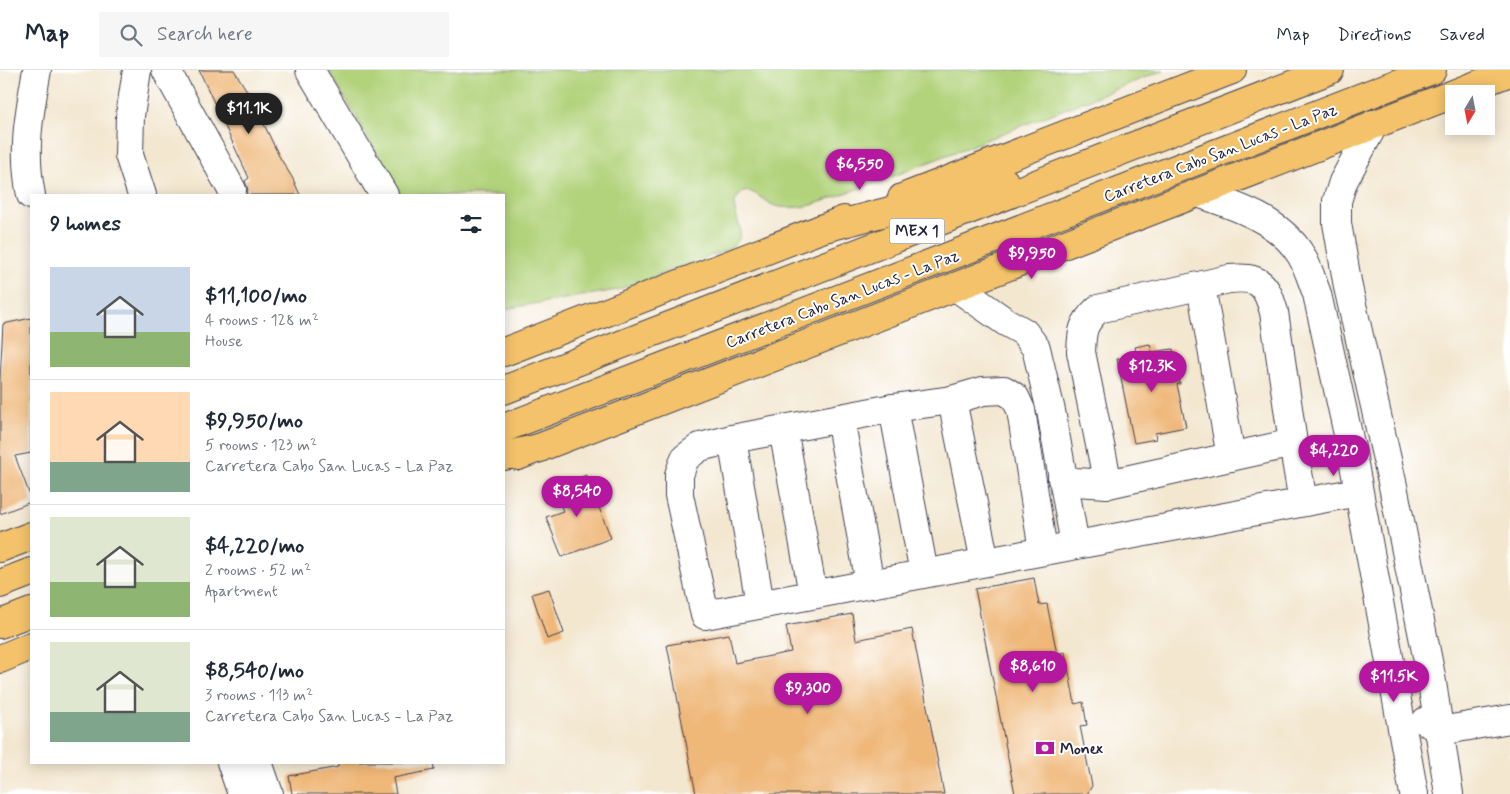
<!DOCTYPE html>
<html lang="en">
<head>
<meta charset="utf-8">
<style>
	body { margin:0; font-family:Mynerve,sans-serif; background:#f6f6f7; color:#1f2937; height:100vh; display:flex; flex-direction:column; font-size:19px; white-space:nowrap }
	* { box-sizing:border-box; margin:0 }
	p { font-size:16px; color:#747a83 }
	.icon { flex:none; width:28px; height:28px; fill:none; stroke:currentColor; stroke-width:2; stroke-linecap:round; stroke-linejoin:round }
	.map { position:relative; flex:1; overflow:hidden }
	.drawer { position:absolute; left:30px; top:124px; width:475px; height:570px; display:flex; flex-direction:column; background:#fff; border-radius:0px; box-shadow:0 2px 12px #0003 }
	.drawer>* { flex:none }
	.needle { width:32px; rotate:190deg }
	.fabs { position:absolute; left:1445px; top:15px; display:grid; gap:10px }
	.fabs a { display:grid; place-items:center; width:50px; height:50px; border-radius:0px; background:#fff; box-shadow:0 2px 12px #0003; font-size:25px }
	.price { position:absolute; translate:-50% -42px; padding:0 11px; border-radius:18px; background:#b5179e; color:#fff; font-size:16px; line-height:32px; filter:drop-shadow(0 1px 2px #0008) }
	.price::after { content:''; position:absolute; left:50%; top:30px; width:15px; height:11px; margin-left:-8px; background:inherit; clip-path:polygon(0 0,100% 0,50% 100%) }
	.price.current { background:#222; color:#fff }
	ul { padding:0; list-style:none }
	li { display:flex; align-items:center; gap:15px; height:125px; padding:0 20px }
	li+li { border-top:1px solid #e0e1e3 }
	li span { display:grid; place-items:center; flex:none; width:140px; height:100px; border-radius:0px; color:#555 }
	li>.icon { margin-inline-start:auto }
	span .icon { width:60px; height:60px; fill:#fffc; stroke-width:1 }
	li b { font-size:21px }
	h2 { display:flex; justify-content:space-between; align-items:center; height:60px; padding:0 20px; font-size:21px }
	header { display:flex; align-items:center; gap:30px; box-sizing:border-box; height:70px; padding:0 25px; background:#fff; border-bottom:1px solid #e0e1e3 }
	header strong { font-size:24px }
	nav { display:flex; gap:28px; margin-inline-start:auto; font-size:18px }
	.search { width:350px; height:45px; background:#f6f6f7; display:flex; align-items:center; gap:12px; box-sizing:border-box; padding:0 18px; border-radius:0px; color:#747a83; font-size:19px }
	.map>svg:first-child { display:block }
	.green { fill:#b2d37b; stroke:#6a7a5b }
	.building { fill:#efb778 }
	.lines { fill:none; stroke-linecap:round; stroke-linejoin:round }
	.minor-casing { stroke:#414051; stroke-width:30 }
	.major-casing { stroke:#414051; stroke-width:30 }
	.highway-casing { stroke:#414051; stroke-width:30 }
	.minor { stroke:#fff; stroke-width:28 }
	.major { stroke:#f3c26a; stroke-width:28 }
	.highway { stroke:#f3c26a; stroke-width:28 }
	.labels { text-anchor:middle; stroke-width:4; stroke-linejoin:round; paint-order:stroke }
	.shield { fill:#fff; stroke:#646476; stroke-width:1 }
	.shield-label { font-size:15px; font-weight:bold; fill:#22223b }
	.street-label { font-size:16px; fill:#22223b; stroke:#fff }
	.poi-label { font-size:16px; font-weight:bold; fill:#22223b; stroke:#fff; text-anchor:start }
</style>
</head>
<body>
<header>
<strong>Map</strong>
<div class="search"><svg class="icon" aria-label="search" viewBox="0 0 24 24"><circle cx="10" cy="10" r="6"/><path d="M15 15l6 6"/></svg>Search here</div>
<nav><a>Map</a><a>Directions</a><a>Saved</a></nav>
</header>
<div class="map">
<svg width="1510" height="724" viewBox="0 0 1510 724">
	<rect width="100%" height="100%" fill="#fff"/>
	<filter id="ink" filterUnits="userSpaceOnUse"><feTurbulence type="fractalNoise" baseFrequency=".02" numOctaves="2"/><feDisplacementMap in="SourceGraphic" scale="10" xChannelSelector="R" yChannelSelector="G"/><feConvolveMatrix kernelMatrix="1 2 1 2 8 2 1 2 1" color-interpolation-filters="sRGB"/></filter>
	<filter id="wash" filterUnits="userSpaceOnUse"><feTurbulence type="fractalNoise" baseFrequency=".0096" numOctaves="4" result="noise"/><feDisplacementMap in="SourceGraphic" scale="20" xChannelSelector="R" yChannelSelector="G"/><feGaussianBlur stdDeviation="1.12" result="paint"/><feColorMatrix in="noise" values="0 0 0 0 0 0 0 0 0 0 0 0 0 0 0 0 0 1.4 0 .05"/><feComposite in="paint" operator="in"/></filter>
	<g filter="url(#wash)">
		<rect width="100%" height="100%" fill="#f3e7d0"/>
		<path class="green" d="M 329,0 L 1164,0 L 891,107 L 812,135 C 800,137 788,139 776,136 C 760,132 747,106 734,134 C 736,156 752,167 724,181 L 617,220 L 504,239 L 504,125 L 401,125 Z"/>
		<g id="blocks">
			<g class="building">
				<path d="M 199,0 L 234,0 L 252,29 L 279,86 L 293,109 L 300,125 L 246,125 L 248,120 L 245,111 L 249,108 Z"/>
				<path d="M 31,248 L 31,383 L 15,386 L 31,428 L 31,432 L 0,444 L 0,310 L 3,254 Z"/>
				<path d="M 1150,274 L 1152,282 L 1173,279 L 1180,314 L 1177,314 L 1186,357 L 1155,363 L 1156,369 L 1134,373 L 1117,289 L 1137,286 L 1135,277 Z"/>
				<path d="M 586,405 L 611,468 L 562,487 L 546,447 L 563,441 L 553,418 Z"/>
				<path d="M 1034,508 L 1039,535 L 1047,534 L 1057,584 L 1065,582 L 1075,634 L 1083,632 L 1087,655 L 1080,656 L 1092,716 L 1087,724 L 1015,724 L 975,519 Z"/>
				<path d="M 549,519 L 564,563 L 547,569 L 532,524 Z"/>
				<path d="M 852,544 L 856,570 L 912,559 L 944,724 L 696,724 L 667,575 L 729,564 L 735,593 L 791,582 L 786,556 Z"/>
				<path d="M 338,692 L 433,692 L 434,700 L 393,708 L 396,724 L 292,724 L 289,706 L 338,697 Z"/>
			</g>
		</g>
	</g>
	<g filter="url(#ink)">
		<use href="#blocks" fill-opacity="0" stroke="#414051" stroke-width="1"/>
		<g class="lines">
			<g class="minor-casing">
				<g id="minor">
					<path d="M 137,0 L 130,46 L 129,85 L 142,125"/>
					<path d="M 166,0 L 232,120"/>
					<path d="M 310,0 L 384,125"/>
					<path d="M 1374,54 L 1343,112 L 1337,131 L 1337,153 L 1348,217 L 1393,416 L 1431,606 L 1449,724"/>
					<path d="M 1198,123 C 1235,136 1279,149 1301,185 C 1308,197 1312,211 1317,224 L 1351,378 L 1414,724"/>
					<path d="M 31,125 C 22,81 29,44 37,0"/>
					<path d="M 1201,216 L 1231,387"/>
					<path d="M 956,217 L 1006,252 L 1024,262 L 1036,278 L 1051,341 L 1075,475"/>
					<path d="M 952,330 L 985,492"/>
					<path d="M 893,338 L 924,503"/>
					<path d="M 840,348 L 870,514"/>
					<path d="M 783,359 L 813,524"/>
					<path d="M 732,369 L 760,534"/>
					<path d="M 1062,409 L 1075,412 L 1108,414 L 1293,373 L 1303,432"/>
					<path d="M 1108,414 L 1081,282 C 1082,261 1082,254 1098,239 L 1229,209 C 1259,206 1266,213 1274,242 L 1293,373"/>
					<path d="M 1043,481 L 1021,340 L 1015,327 L 1004,320 L 983,321 L 952,330 L 893,338 L 732,369 L 700,377 L 685,388 L 679,405 L 679,425 L 705,545 L 1358,422"/>
					<path d="M 1426,651 L 1440,661 L 1510,649"/>
					<path d="M 231,692 L 242,724"/>
					<path d="M 258,692 L 269,724"/>
				</g>
			</g>
			<g class="major-casing">
				<g id="major">
					<path d="M 902,128 L 1232,0"/>
					<path d="M 504,282 L 844,150"/>
					<path d="M 518,386 L 1510,2"/>
					<path d="M 0,478 L 31,466"/>
					<path d="M 0,589 L 31,576"/>
				</g>
			</g>
			<g class="highway-casing">
				<g id="highway">
					<path d="M 821,159 L 1004,111"/>
					<path d="M 504,320 L 1330,0"/>
					<path d="M 504,358 L 1432,0"/>
					<path d="M 504,386 L 540,378"/>
					<path d="M 0,514 L 31,502"/>
					<path d="M 0,554 L 31,542"/>
				</g>
			</g>
			<use href="#minor" class="minor"/>
			<use href="#major" class="major"/>
			<use href="#highway" class="highway"/>
		</g>
	</g>
	<defs>
		<g id="bank-bare" transform="scale(1.5)"><path d="M-6-4H6V4H-6ZM0-2.3a2.3 2.3 0 1 0 0 4.6a2.3 2.3 0 1 0 0-4.6Z" fill="#b5179e" stroke="#fff" stroke-width="2.5" paint-order="stroke"/></g>
	</defs>
	<g fill-rule="evenodd">
		<use href="#bank-bare" x="1045" y="678"/>
	</g>
	<g class="labels">
		<rect class="shield" x="889.5" y="148.5" width="55" height="25" rx="4"/>
		<g class="shield-label">
			<text x="917" y="166">MEX 1</text>
		</g>
		<g class="street-label">
			<text transform="translate(1220 82) rotate(-21)" y="6">Carretera Cabo San Lucas - La Paz</text>
			<text transform="translate(842 228) rotate(-21)" y="6">Carretera Cabo San Lucas - La Paz</text>
		</g>
		<g class="poi-label">
			<text x="1060" y="684">Monex</text>
		</g>
	</g>
</svg>
<div class="fabs">
<a><svg class="needle" viewBox="-14 -14 28 28"><path d="M0-13l5 13h-10z" fill="#e53935"/><path d="M0 13l5-13h-10z" fill="#747a83"/></svg></a>
</div>
<b class="price current" style="left:249px;top:65px">$11.1K</b>
<b class="price" style="left:860px;top:121px">$6,550</b>
<b class="price" style="left:1032px;top:210px">$9,950</b>
<b class="price" style="left:1152px;top:323px">$12.3K</b>
<b class="price" style="left:1334px;top:407px">$4,220</b>
<b class="price" style="left:577px;top:448px">$8,540</b>
<b class="price" style="left:1033px;top:623px">$8,610</b>
<b class="price" style="left:1394px;top:633px">$11.5K</b>
<b class="price" style="left:808px;top:645px">$9,300</b>
<section class="drawer">
<h2>9 homes<svg class="icon" aria-label="filters" viewBox="0 0 24 24"><path d="M4 7h16M4 17h16"/><circle cx="9" cy="7" r="2"/><circle cx="15" cy="17" r="2"/></svg></h2>
<ul>
<li><span style="background:linear-gradient(#c9d6e8 65%,#8fb573 0)"><svg class="icon" aria-label="home" viewBox="0 0 24 24"><path d="M3 11l9-7 9 7M6 9v11h12V9"/></svg></span><div><b>$11,100/mo</b><p>4 rooms · 128 m²</p><p>House</p></div></li>
<li><span style="background:linear-gradient(#ffd9b3 70%,#7fa58c 0)"><svg class="icon" aria-label="home" viewBox="0 0 24 24"><path d="M3 11l9-7 9 7M6 9v11h12V9"/></svg></span><div><b>$9,950/mo</b><p>5 rooms · 123 m²</p><p>Carretera Cabo San Lucas - La Paz</p></div></li>
<li><span style="background:linear-gradient(#dfe7d0 65%,#8fb573 0)"><svg class="icon" aria-label="home" viewBox="0 0 24 24"><path d="M3 11l9-7 9 7M6 9v11h12V9"/></svg></span><div><b>$4,220/mo</b><p>2 rooms · 52 m²</p><p>Apartment</p></div></li>
<li><span style="background:linear-gradient(#dfe7d0 70%,#7fa58c 0)"><svg class="icon" aria-label="home" viewBox="0 0 24 24"><path d="M3 11l9-7 9 7M6 9v11h12V9"/></svg></span><div><b>$8,540/mo</b><p>3 rooms · 113 m²</p><p>Carretera Cabo San Lucas - La Paz</p></div></li>
</ul>
</section>
</div>
</body>
</html>
